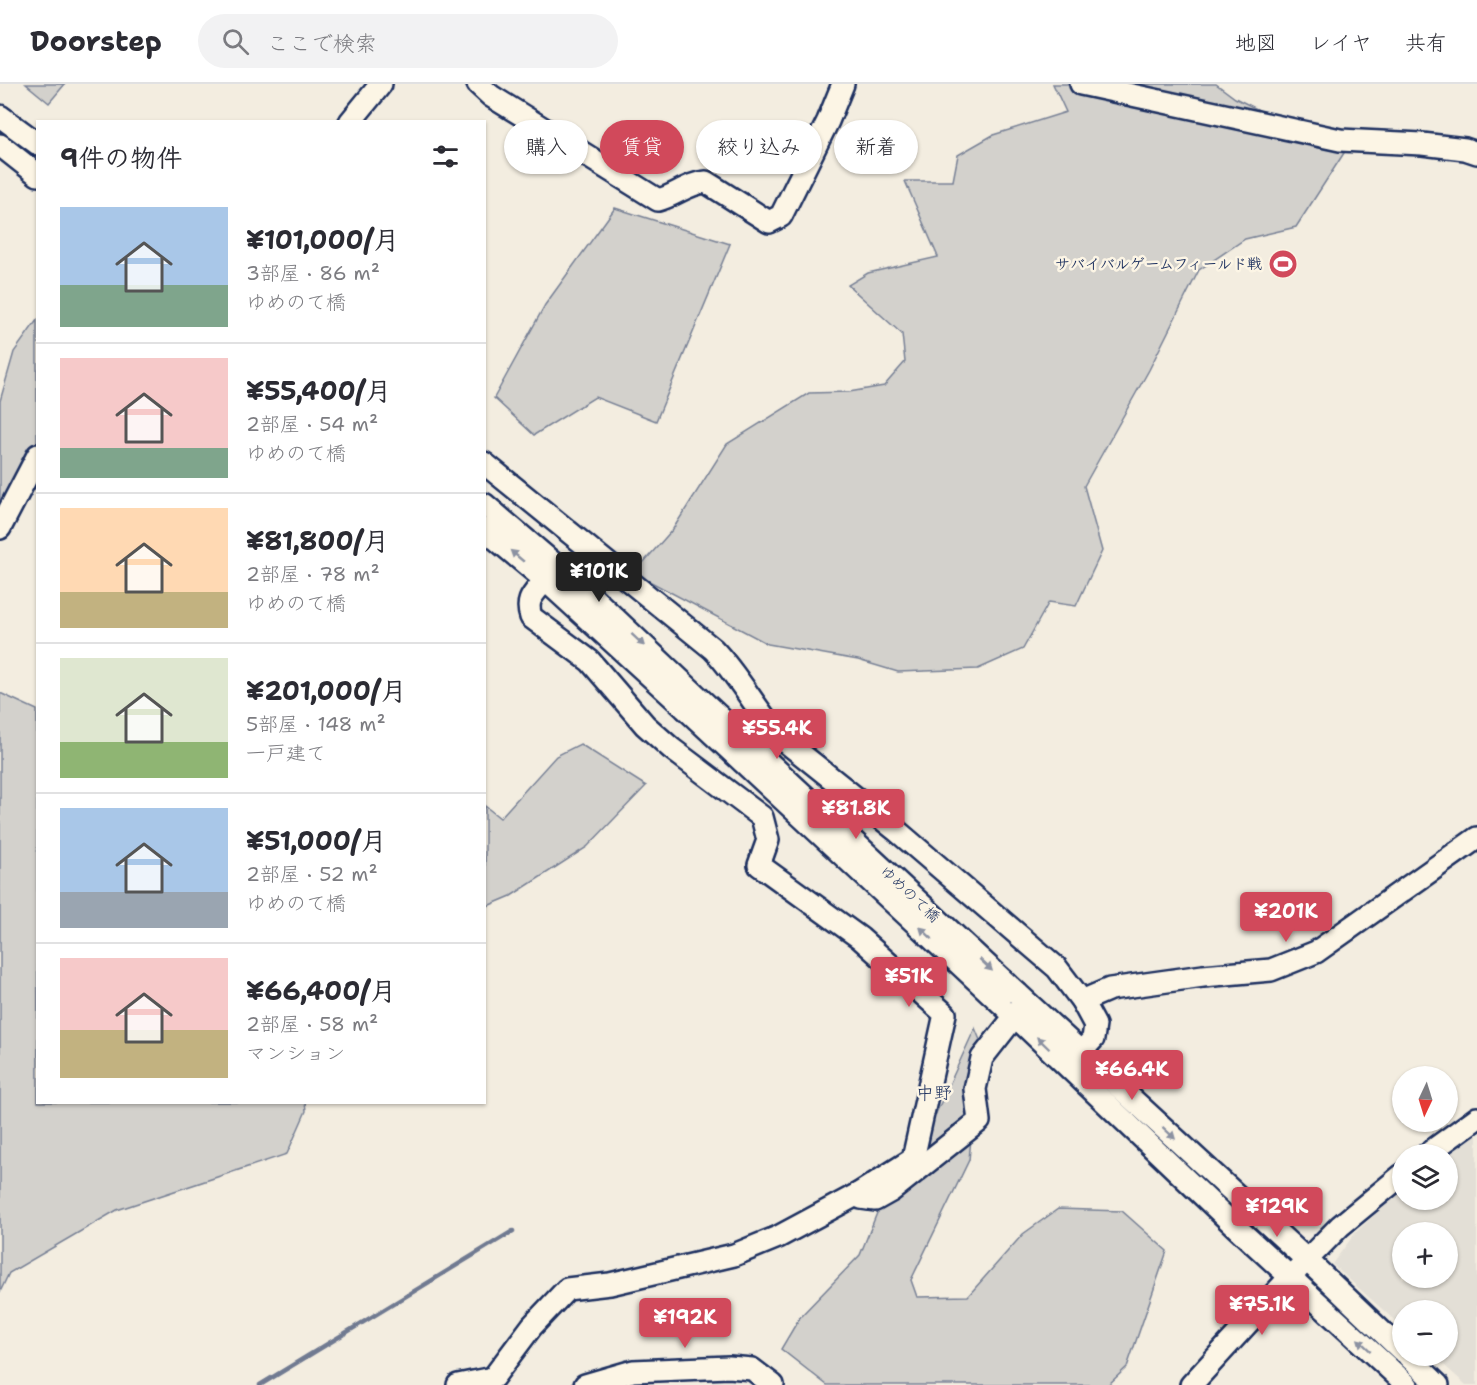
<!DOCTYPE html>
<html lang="ja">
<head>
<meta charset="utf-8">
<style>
	body { margin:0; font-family:"Shantell Sans","Klee One",sans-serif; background:#f2f2f3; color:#2b2b33; height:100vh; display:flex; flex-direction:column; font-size:22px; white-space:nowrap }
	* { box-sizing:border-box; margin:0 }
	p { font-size:20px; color:#7c7c81 }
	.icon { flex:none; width:33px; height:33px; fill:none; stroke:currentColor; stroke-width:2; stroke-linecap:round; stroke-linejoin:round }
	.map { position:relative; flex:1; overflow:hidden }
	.sheet { position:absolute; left:36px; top:36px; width:450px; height:984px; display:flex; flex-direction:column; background:#fff; border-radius:0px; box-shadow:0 2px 4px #0004 }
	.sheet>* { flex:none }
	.top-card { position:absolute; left:504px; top:36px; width:570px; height:54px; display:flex; gap:12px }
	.needle { width:39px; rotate:184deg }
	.fabs { position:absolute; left:1392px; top:982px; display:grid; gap:12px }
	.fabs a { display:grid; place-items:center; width:66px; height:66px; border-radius:50%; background:#fff; box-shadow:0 2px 4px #0004; font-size:30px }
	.price { position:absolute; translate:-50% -51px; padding:0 14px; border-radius:6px; background:#d1495b; color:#fff; font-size:20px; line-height:39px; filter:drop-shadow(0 2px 3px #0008) }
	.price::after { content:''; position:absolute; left:50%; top:36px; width:18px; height:14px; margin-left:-9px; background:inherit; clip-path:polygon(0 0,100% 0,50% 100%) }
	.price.current { background:#222; color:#fff }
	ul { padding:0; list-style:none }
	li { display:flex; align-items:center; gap:18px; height:150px; padding:0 24px }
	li+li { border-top:2px solid #e1e1e2 }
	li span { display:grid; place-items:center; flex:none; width:168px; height:120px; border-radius:0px; color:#555 }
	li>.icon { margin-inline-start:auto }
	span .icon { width:72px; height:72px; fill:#fffc; stroke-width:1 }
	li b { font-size:26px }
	h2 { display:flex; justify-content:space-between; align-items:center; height:72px; padding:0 24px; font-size:26px }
	.chip { padding:0 21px; border-radius:27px; background:#fff; box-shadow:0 2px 4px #0004; font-size:21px; line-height:54px }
	.chip.current { background:#d1495b; color:#fff }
	header { display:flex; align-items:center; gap:36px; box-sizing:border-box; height:84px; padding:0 30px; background:#fff; border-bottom:2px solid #e1e1e2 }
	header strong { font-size:28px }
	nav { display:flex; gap:33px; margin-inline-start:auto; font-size:21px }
	.search { width:420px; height:54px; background:#f2f2f3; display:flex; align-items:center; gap:15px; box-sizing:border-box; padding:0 21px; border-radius:33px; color:#7c7c81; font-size:22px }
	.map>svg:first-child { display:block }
	.built { fill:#e3dfd6; fill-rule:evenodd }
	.green { fill:#d3d1cc; stroke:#778095; stroke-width:1.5 }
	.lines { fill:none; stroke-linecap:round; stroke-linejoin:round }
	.stream { stroke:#707a91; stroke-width:4.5 }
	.minor-casing { stroke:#1b2f5e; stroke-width:26 }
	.minor { stroke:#fcf5e5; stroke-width:21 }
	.minor-bridge-casing { stroke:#1b2f5e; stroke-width:26; stroke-linecap:butt }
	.minor-bridge { stroke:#fcf5e5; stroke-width:21 }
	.oneway { fill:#8c92a2 }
	.labels { text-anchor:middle; stroke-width:5; stroke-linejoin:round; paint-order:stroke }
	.poi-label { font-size:15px; font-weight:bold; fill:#1b2f5e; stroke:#fcf5e5; text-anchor:end }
	.street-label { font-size:15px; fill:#1b2f5e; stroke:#fcf5e5 }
	.quarter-label { font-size:18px; fill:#1b2f5e; stroke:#fcf5e5 }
</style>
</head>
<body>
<header>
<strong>Doorstep</strong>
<div class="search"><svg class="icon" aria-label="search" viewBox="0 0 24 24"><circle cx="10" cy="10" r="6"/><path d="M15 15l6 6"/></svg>ここで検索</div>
<nav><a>地図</a><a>レイヤ</a><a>共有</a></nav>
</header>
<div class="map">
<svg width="1477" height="1301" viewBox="0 0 1477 1301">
	<rect width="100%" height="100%" fill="#f3ede0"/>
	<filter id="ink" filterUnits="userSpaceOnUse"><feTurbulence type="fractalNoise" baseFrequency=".0167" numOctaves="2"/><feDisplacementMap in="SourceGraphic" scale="12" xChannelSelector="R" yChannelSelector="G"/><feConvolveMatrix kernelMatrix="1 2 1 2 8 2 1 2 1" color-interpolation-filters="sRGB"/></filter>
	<g filter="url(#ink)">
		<path class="built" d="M 1477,1047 L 1477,1301 L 1466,1301 L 1434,1272 L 1448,1272 L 1448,1227 L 1402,1227 L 1402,1243 L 1332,1180 L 1356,1148 L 1402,1106 L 1402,1116 L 1448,1116 L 1448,1071 L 1444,1071 ZM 1402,1149 L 1448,1149 L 1448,1194 L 1402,1194 Z"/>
		<g class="green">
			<path d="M 26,0 L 65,0 L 49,19 Z"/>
			<path d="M 1053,0 L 1216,0 L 1235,14 L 1344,69 L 1296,143 L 1245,155 L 1199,186 L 1149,286 L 1084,402 L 1102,467 L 1076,522 L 1049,518 L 1023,565 L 978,585 L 898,588 L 858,576 L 768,560 L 634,489 L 673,445 L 727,360 L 809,309 L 849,308 L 884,302 L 905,278 L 902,250 L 848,201 L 868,189 L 938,173 L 905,97 L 953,97 L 958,71 L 993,51 L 1066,28 Z"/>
			<path d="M 615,124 L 730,160 L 656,337 L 595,313 L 534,351 L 494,314 L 545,221 Z"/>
			<path d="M 37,236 L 37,392 L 0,447 L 0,317 L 14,268 Z"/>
			<path d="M 0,609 L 37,626 L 38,1018 L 305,1018 L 306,1027 L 287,1070 L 117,1126 L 9,1189 L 0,1208 Z"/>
			<path d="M 580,660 L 646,702 L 587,763 L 511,812 L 485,823 L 485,722 L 500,734 L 556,672 Z"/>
			<path d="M 975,944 L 980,956 L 969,1076 L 911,1196 L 917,1213 L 968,1212 L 1023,1150 L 1058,1125 L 1122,1127 L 1167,1167 L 1127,1283 L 1108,1301 L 827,1301 L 781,1265 L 800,1233 L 860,1171 L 881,1119 L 922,1060 Z"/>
		</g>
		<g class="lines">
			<path class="stream" d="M 260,1301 L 513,1147"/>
			<g class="minor-casing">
				<g id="minor">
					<path d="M 478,0 L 491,12 L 658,116 C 675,112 688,99 706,98 L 769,138 L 781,132 L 828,37 L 843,0"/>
					<path d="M 1081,0 L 1340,56 L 1422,60 L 1465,65 L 1477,69"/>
					<path d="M 0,32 L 38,60"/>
					<path d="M 350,38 L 381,0"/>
					<path d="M 0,61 L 38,91"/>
					<path d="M 484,379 L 713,565 C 739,592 756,626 781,654 L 896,746 L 1057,884 L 1082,917 L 1095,941 L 1093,955 L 1081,968"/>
					<path d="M 484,420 L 587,508 L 697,612"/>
					<path d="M 0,444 L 38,371"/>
					<path d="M 484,445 L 545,496 L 685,624"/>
					<path d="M 1018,910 L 1307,1176 L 1402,1267"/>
					<path d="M 1082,917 L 1110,905 L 1203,892 L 1271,886 L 1316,868 L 1477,754"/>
					<path d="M 1000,918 L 1237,1144 L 1407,1301"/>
					<path d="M 1426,1071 L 1477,1034"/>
					<path d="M 858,1110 L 861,1114 L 875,1116 L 891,1107 L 979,1037 L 975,1005 L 982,974 L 1015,932"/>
					<path d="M 1408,1272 L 1438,1301"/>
					<path d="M 458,1301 L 493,1294 L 532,1242 L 567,1205 L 610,1200 L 734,1171 L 778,1153 L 858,1110 L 913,1075 L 945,930 L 860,854 L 759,781 L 768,756 L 762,733 L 672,665 L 645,641 L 590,577 L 531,533 C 525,515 534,510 545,496"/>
					<path d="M 585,1301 L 633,1287 L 729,1283 L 752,1285 L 773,1301"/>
					<path d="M 1191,1301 L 1290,1193 L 1340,1142 L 1402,1091"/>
				</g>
			</g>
			<use href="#minor" class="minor"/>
			<g class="minor-bridge-casing">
				<g id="minor-bridge">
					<path d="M 697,612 L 1018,910"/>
					<path d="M 685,624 L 1000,918"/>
				</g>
			</g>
			<use href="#minor-bridge" class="minor-bridge"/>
		</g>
		<defs><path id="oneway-solid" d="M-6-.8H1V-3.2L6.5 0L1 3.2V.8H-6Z" transform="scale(1.5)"/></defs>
		<g class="oneway">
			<use href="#oneway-solid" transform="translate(517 472) rotate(-140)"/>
			<use href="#oneway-solid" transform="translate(638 556) rotate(43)"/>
			<use href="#oneway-solid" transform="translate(926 849) rotate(-137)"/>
			<use href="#oneway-solid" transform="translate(986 881) rotate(43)"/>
			<use href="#oneway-solid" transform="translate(1043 959) rotate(-136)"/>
			<use href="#oneway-solid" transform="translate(1169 1049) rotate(43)"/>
			<use href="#oneway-solid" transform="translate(1364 1261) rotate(-137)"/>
		</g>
	</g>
	<defs>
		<g id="stadium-disc" transform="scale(1.5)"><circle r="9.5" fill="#d1495b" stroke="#fcf5e5"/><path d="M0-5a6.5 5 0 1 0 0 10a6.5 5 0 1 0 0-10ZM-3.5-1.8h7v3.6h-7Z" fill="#fff"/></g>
	</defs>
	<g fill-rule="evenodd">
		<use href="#stadium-disc" x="1283" y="180"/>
	</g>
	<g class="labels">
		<g class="poi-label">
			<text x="1262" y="185">サバイバルゲームフィールド戦</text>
		</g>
		<g class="street-label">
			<text transform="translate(910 810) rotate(43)" y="5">ゆめのて橋</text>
		</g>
		<g class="quarter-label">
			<text x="934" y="1015">中野</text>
		</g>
	</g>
</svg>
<div class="fabs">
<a><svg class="needle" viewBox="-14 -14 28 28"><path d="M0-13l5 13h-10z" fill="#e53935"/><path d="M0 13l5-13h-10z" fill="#7c7c81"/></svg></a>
<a><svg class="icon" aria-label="layers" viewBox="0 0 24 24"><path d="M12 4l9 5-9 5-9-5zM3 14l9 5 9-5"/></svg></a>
<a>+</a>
<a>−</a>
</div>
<b class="price current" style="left:599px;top:519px">¥101K</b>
<b class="price" style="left:777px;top:676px">¥55.4K</b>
<b class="price" style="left:856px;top:756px">¥81.8K</b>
<b class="price" style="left:1286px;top:859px">¥201K</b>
<b class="price" style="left:909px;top:924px">¥51K</b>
<b class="price" style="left:1132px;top:1017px">¥66.4K</b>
<b class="price" style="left:1277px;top:1154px">¥129K</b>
<b class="price" style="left:1262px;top:1252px">¥75.1K</b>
<b class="price" style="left:685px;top:1265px">¥192K</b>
<div class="top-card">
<a class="chip">購入</a>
<a class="chip current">賃貸</a>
<a class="chip">絞り込み</a>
<a class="chip">新着</a>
</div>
<section class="sheet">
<h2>9件の物件<svg class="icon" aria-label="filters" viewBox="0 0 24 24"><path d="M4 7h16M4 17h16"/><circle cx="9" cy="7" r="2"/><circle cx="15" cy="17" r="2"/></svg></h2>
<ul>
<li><span style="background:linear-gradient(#a9c7e8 65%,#7fa58c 0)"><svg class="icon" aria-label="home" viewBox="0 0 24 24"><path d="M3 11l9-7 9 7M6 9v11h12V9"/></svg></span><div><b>¥101,000/月</b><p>3部屋 · 86 m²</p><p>ゆめのて橋</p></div></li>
<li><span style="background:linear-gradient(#f6c9c9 75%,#7fa58c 0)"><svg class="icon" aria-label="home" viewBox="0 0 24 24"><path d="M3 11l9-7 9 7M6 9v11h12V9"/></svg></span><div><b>¥55,400/月</b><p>2部屋 · 54 m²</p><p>ゆめのて橋</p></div></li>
<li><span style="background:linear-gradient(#ffd9b3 70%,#c2b280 0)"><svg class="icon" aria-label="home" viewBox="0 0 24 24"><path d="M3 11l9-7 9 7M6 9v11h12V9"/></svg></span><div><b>¥81,800/月</b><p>2部屋 · 78 m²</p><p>ゆめのて橋</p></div></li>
<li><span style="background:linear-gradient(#dfe7d0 70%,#8fb573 0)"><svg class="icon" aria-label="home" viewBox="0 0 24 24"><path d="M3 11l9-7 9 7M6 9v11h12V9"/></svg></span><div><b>¥201,000/月</b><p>5部屋 · 148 m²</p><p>一戸建て</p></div></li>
<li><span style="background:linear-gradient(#a9c7e8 70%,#9aa5b1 0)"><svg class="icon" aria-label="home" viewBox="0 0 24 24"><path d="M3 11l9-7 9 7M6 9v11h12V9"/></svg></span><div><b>¥51,000/月</b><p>2部屋 · 52 m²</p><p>ゆめのて橋</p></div></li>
<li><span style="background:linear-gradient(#f6c9c9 60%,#c2b280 0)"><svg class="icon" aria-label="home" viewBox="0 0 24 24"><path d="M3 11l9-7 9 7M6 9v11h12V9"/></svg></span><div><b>¥66,400/月</b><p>2部屋 · 58 m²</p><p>マンション</p></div></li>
</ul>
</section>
</div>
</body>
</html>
